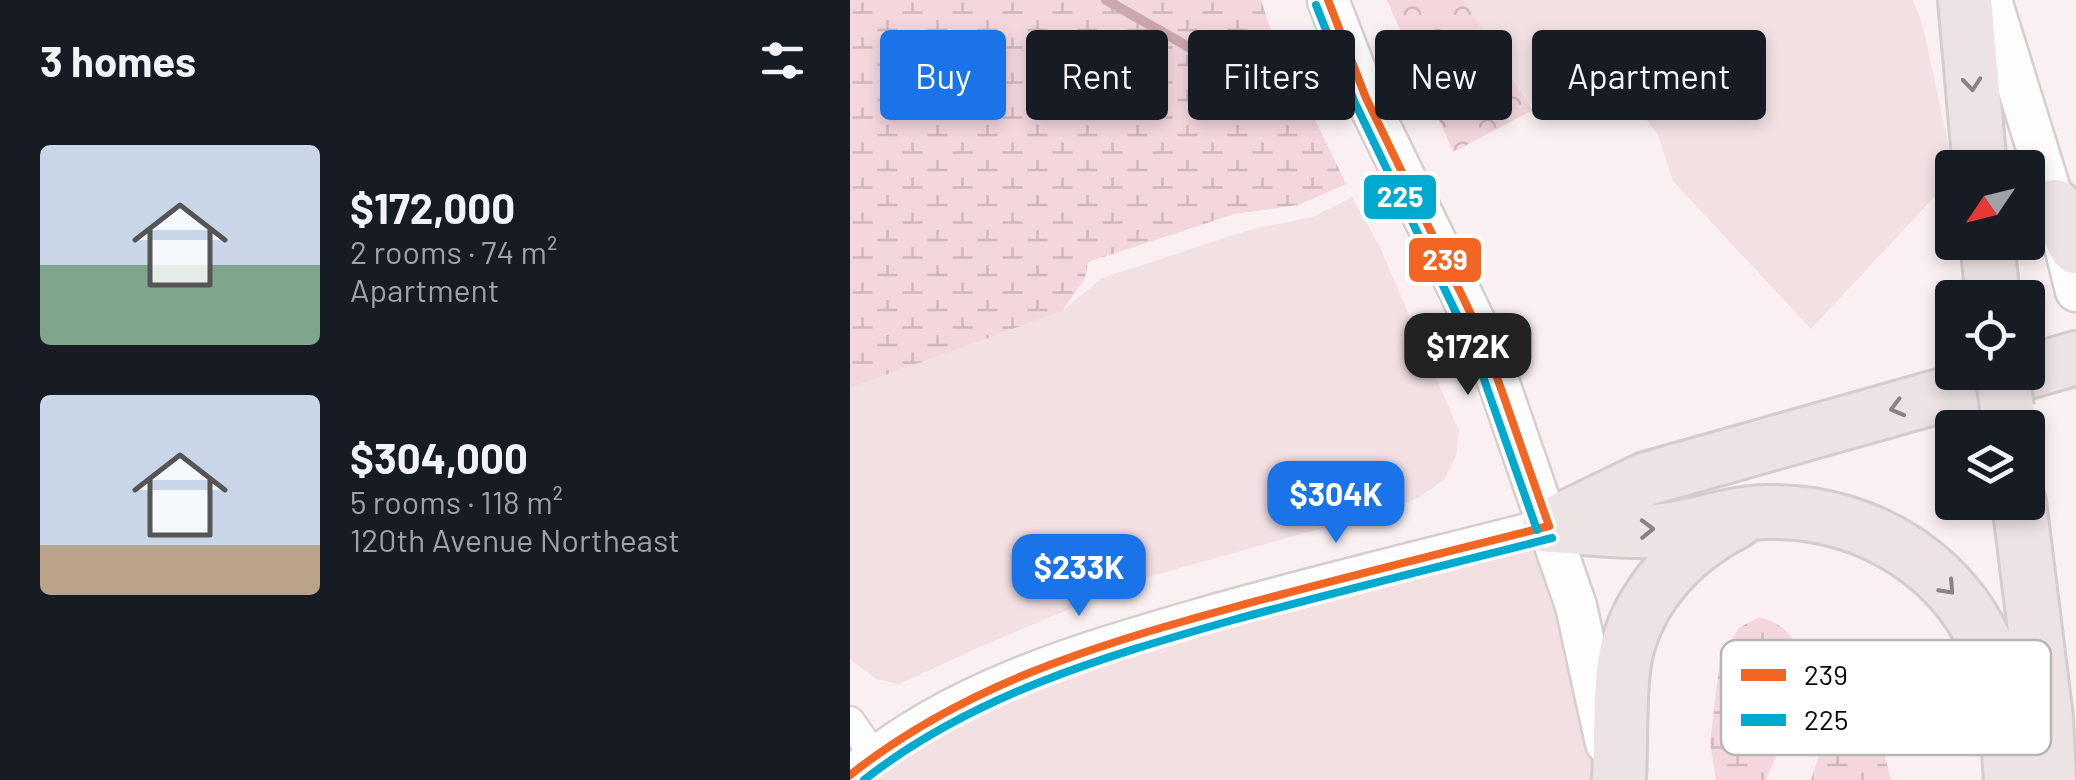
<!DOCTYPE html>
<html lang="en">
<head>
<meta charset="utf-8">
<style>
	body { margin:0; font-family:Barlow,sans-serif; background:#20242c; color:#f1f3f6; height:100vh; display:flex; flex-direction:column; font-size:38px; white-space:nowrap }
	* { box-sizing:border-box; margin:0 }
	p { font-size:32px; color:#9ea1a6 }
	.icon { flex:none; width:55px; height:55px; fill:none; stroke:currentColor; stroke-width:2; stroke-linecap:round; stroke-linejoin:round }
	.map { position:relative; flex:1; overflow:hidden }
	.side { display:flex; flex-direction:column; background:#171b24; width:850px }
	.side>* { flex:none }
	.guide { position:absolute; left:30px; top:30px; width:950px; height:90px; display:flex; gap:20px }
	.needle { width:65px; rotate:235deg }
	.controls { position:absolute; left:1085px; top:150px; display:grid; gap:20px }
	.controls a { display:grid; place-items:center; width:110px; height:110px; border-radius:10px; background:#171b24; box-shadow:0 5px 15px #0003; font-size:50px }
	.price { position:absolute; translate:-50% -85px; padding:0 22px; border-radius:20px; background:#1a73e8; color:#fff; font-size:32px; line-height:65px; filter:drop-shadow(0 2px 5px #0008) }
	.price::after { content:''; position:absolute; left:50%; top:60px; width:30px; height:22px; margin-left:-15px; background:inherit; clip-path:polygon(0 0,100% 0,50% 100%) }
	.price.on { background:#222; color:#fff }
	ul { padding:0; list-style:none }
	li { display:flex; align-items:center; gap:30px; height:250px; padding:0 40px }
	li span { display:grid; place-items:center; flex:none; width:280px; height:200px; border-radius:10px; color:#555 }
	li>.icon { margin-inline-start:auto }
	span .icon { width:120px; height:120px; fill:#fffc; stroke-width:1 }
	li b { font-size:42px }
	h2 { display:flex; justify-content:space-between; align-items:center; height:120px; padding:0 40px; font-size:42px }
	.pill { padding:0 35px; border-radius:10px; background:#171b24; box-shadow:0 5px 15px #0003; font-size:35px; line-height:90px }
	.pill.on { background:#1a73e8; color:#fff }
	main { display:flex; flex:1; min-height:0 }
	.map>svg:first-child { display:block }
	.built { fill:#f2e0e3 }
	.forest { fill:url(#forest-crowns) }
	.wetland { fill:url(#wetland-marsh) }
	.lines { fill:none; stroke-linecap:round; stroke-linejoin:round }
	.stream { stroke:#cca7b0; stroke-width:10 }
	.minor-casing { stroke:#d5cecf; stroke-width:32 }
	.tertiary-casing { stroke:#d5cecf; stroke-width:40 }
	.secondary-casing { stroke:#d5cecf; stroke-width:45 }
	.motorway-casing { stroke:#d2cdce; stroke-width:58 }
	.minor { stroke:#fefdfd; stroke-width:28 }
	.tertiary { stroke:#fefdfd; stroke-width:35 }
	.secondary { stroke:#fefdfd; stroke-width:40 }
	.motorway { stroke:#ede2e4; stroke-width:52 }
	.motorway-bridge-casing { stroke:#d2cdce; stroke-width:58; stroke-linecap:butt }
	.motorway-bridge { stroke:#ede2e4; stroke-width:52 }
	.bus-1-casing { stroke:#fff; stroke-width:15 }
	.bus-2-casing { stroke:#fff; stroke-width:15 }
	.bus-1 { stroke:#f26522; stroke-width:8 }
	.bus-2 { stroke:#00a9ce; stroke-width:8 }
	.oneway { stroke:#898182 }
	.key { fill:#fff; stroke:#b7b6b6; stroke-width:2.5 }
	.key-label { font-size:28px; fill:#0f0a0b }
	.line-badge { stroke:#fff; stroke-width:4 }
	.badge-label { font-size:28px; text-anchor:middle; font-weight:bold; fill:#fff }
</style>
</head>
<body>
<main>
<section class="side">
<h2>3 homes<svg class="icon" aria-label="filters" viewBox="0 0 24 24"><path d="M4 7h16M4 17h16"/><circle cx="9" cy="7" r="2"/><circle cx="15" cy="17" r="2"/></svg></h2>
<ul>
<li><span style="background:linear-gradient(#c9d6e8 60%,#7fa58c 0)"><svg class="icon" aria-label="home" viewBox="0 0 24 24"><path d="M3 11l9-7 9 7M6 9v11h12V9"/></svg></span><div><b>$172,000</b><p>2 rooms · 74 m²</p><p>Apartment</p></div></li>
<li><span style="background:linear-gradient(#c9d6e8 75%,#b9a48a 0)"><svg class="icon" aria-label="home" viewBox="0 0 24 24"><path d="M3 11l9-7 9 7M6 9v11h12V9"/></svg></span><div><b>$304,000</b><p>5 rooms · 118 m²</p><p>120th Avenue Northeast</p></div></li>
</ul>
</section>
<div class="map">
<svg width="1226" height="780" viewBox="0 0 1226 780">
	<defs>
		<pattern id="forest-crowns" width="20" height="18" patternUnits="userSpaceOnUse" patternTransform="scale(2.5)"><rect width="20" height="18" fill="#f3d7dd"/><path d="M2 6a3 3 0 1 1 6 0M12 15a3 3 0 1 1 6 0" fill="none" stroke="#cfb7bc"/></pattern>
		<pattern id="wetland-marsh" width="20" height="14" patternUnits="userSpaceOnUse" patternTransform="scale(2.5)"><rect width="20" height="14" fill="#f3d7dd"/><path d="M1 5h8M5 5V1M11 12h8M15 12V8" fill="none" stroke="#cfb7bc"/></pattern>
	</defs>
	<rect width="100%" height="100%" fill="#faf0f2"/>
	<g class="built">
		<path d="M 612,0 L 1063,0 L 1073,26 L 1103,167 L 1102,178 L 961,329 L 823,181 L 808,135 L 759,68 L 680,104 Z"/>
		<path d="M 502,197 L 529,245 L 609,431 L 606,456 L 594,480 L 568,498 L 537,510 L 294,578 L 134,645 L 49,684 L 26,679 L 0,659 L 0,388 L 212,311 L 252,278 L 399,230 L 463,217 Z"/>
		<path d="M 699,526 L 762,780 L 0,780 L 127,696 Z"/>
	</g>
	<path class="forest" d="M 537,0 L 613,0 L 683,110 L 603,152 Z"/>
	<g class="wetland">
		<path d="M 0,0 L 411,0 L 419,24 L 496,184 L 448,205 L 384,214 L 238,262 L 235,278 L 212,311 L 0,388 Z"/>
		<path d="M 909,617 C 986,636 935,733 916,780 L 866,780 L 860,743 L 870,659 L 889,628 Z"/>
		<path d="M 997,704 L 1013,706 L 1026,721 L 1041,780 L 961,780 L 982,717 Z"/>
	</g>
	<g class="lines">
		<path class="stream" d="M 256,0 L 365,62"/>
		<g class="minor-casing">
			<path id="minor" d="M 0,721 L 23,754"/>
		</g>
		<g class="tertiary-casing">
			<path id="tertiary" d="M 0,775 C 99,688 235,650 359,614 C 472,582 586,555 699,526"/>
		</g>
		<g class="secondary-casing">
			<g id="secondary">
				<path d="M 478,0 L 516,98 L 635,343 L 726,606 L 756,743"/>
				<path d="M 1141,0 L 1205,206 L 1226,291"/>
			</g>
		</g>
		<g class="motorway-casing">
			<g id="motorway">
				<path d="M 1115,0 L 1130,168"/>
				<path d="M 1205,206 L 1226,247"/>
				<path d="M 1137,242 L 1143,298"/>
				<path d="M 1178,372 L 1226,358"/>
				<path d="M 1169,502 L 1196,718 L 1199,780"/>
				<path d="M 705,523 L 796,479 L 1175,372"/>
				<path d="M 699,526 C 734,527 771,533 806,531 C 843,528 880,512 918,512 C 1018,510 1114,569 1145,668 C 1157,704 1158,742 1161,780"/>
				<path d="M 769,780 C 771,744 769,707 773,671 C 780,605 828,551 886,522"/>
			</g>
		</g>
		<use href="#minor" class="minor"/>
		<use href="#tertiary" class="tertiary"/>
		<use href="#secondary" class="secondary"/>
		<use href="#motorway" class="motorway"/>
		<g class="motorway-bridge-casing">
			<path id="motorway-bridge" d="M 1152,372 L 1157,408"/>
		</g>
		<use href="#motorway-bridge" class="motorway-bridge"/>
		<g class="bus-1-casing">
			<g id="bus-1">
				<path d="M 478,0 L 516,98 L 635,343 L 699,526"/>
				<path d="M 0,775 C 114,685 243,646 381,608 C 487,579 593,553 699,526"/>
			</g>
		</g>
		<g class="bus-2-casing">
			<g id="bus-2">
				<path d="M 466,5 L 505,103 L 623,348 L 687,530"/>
				<path d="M 14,780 C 122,695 253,657 383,620 C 489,591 596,565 702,538"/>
			</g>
		</g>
		<use href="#bus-1" class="bus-1"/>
		<use href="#bus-2" class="bus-2"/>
	</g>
	<defs><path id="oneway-chevron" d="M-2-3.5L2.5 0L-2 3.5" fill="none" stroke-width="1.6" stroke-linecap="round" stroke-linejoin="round" transform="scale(2.5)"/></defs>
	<g class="oneway">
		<use href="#oneway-chevron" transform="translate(1122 84) rotate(85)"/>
		<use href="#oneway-chevron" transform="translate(1047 408) rotate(165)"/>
		<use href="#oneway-chevron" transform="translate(797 529) rotate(-1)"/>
		<use href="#oneway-chevron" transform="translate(1098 588) rotate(47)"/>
	</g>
	<rect x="871" y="640" width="330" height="115" rx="15" class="key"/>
	<rect x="891" y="669" width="45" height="12" fill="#f26522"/>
	<rect x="891" y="714" width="45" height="12" fill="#00a9ce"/>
	<g class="key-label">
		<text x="954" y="685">239</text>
		<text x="954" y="730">225</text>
	</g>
	<g class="line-badge">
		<rect x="512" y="173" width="76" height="48" rx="10" fill="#00a9ce"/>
		<rect x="557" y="236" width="76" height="48" rx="10" fill="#f26522"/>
	</g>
	<g class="badge-label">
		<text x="550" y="207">225</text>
		<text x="595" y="270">239</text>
	</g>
</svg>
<div class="controls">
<a><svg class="needle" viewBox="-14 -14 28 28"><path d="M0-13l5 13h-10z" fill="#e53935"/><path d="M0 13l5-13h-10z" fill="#9ea1a6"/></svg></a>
<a><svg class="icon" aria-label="locate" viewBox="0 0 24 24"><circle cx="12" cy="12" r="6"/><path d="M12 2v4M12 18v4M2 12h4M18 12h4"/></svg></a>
<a><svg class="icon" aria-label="layers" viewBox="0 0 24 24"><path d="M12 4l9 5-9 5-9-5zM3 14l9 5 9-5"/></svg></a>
</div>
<b class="price on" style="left:618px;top:398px">$172K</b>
<b class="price" style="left:486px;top:546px">$304K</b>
<b class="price" style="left:229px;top:619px">$233K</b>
<div class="guide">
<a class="pill on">Buy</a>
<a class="pill">Rent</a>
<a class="pill">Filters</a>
<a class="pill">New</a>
<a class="pill">Apartment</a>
</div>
</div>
</main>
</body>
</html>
